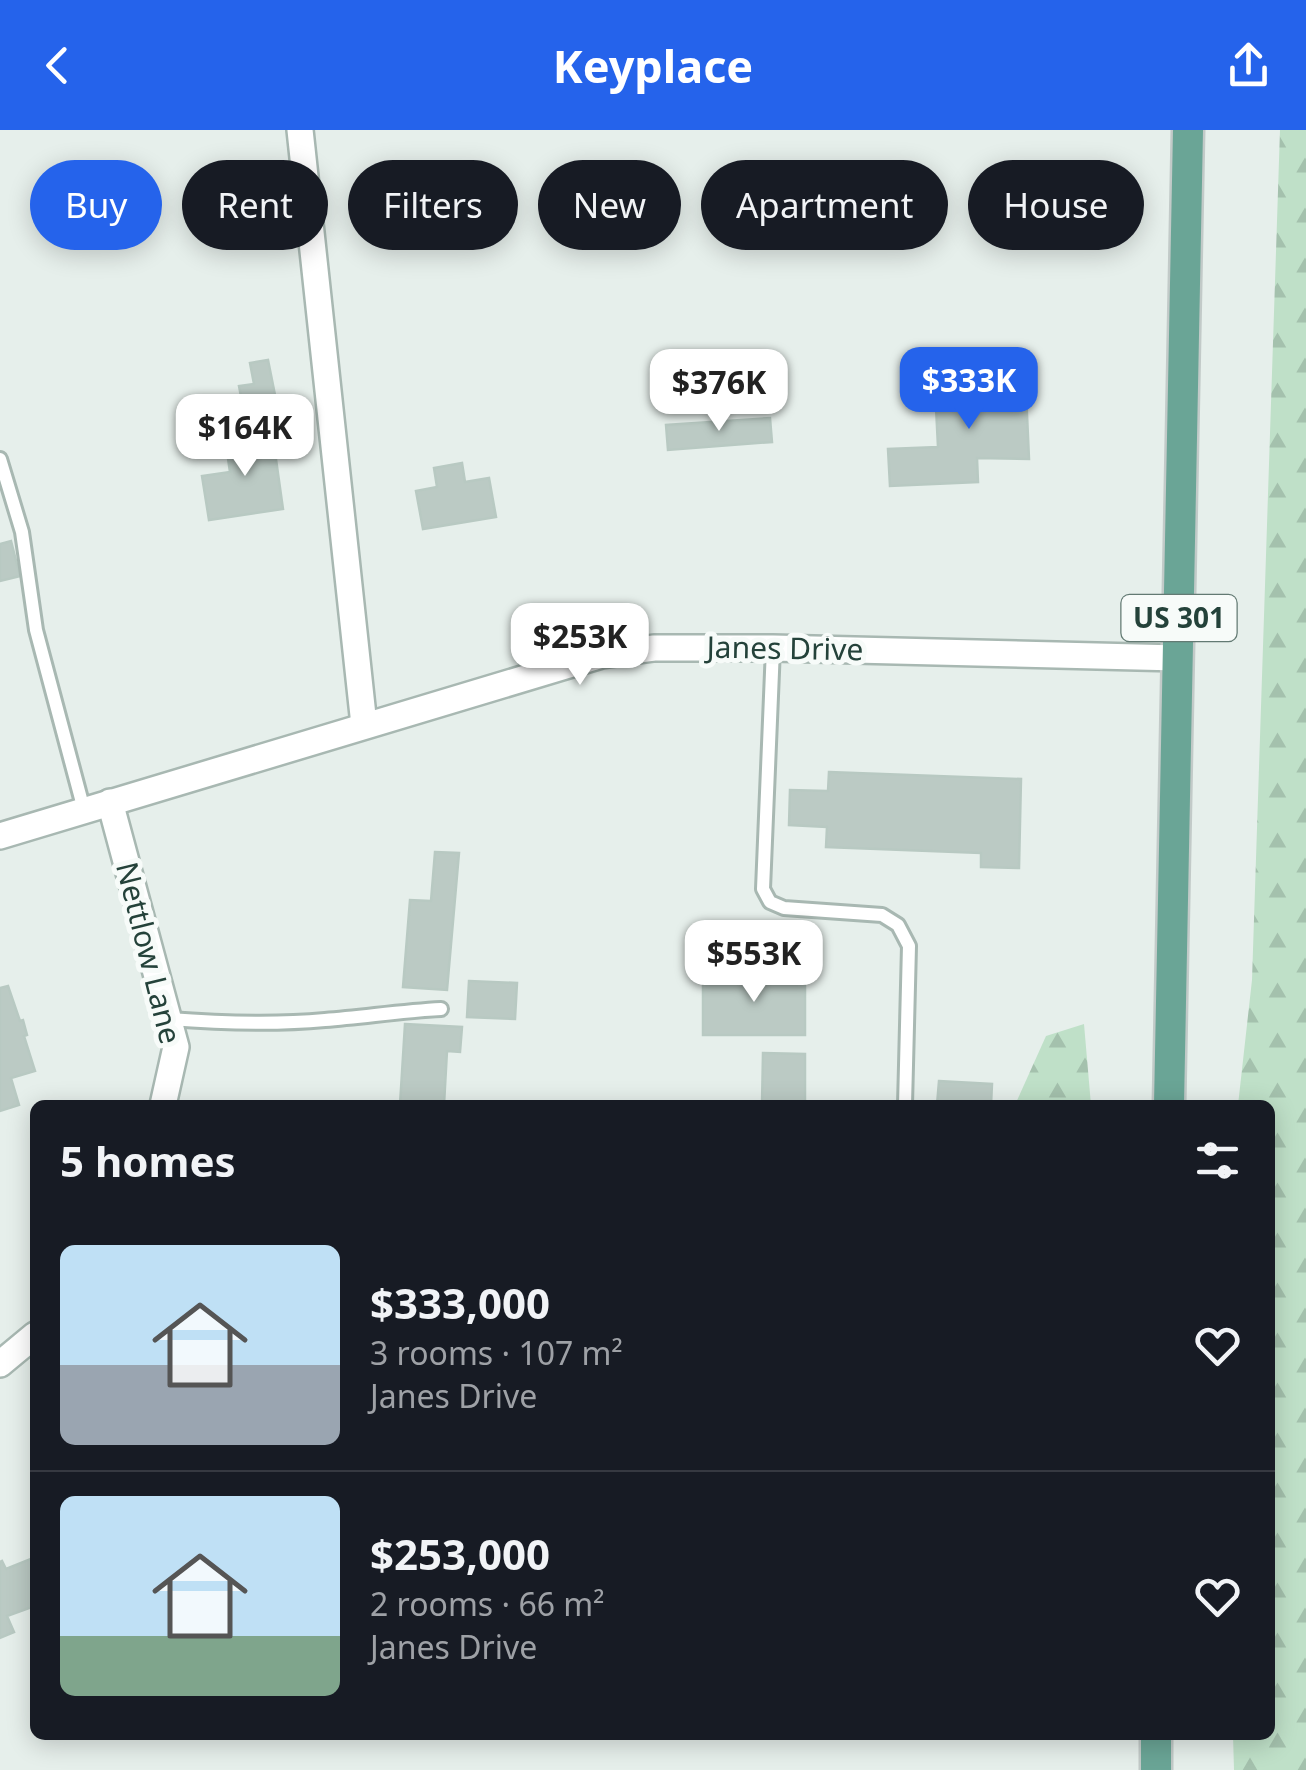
<!DOCTYPE html>
<html lang="en">
<head>
<meta charset="utf-8">
<style>
	body { margin:0; font-family:"Noto Sans",sans-serif; background:#242831; color:#f1f3f6; height:100vh; display:flex; flex-direction:column; font-size:38px; white-space:nowrap }
	* { box-sizing:border-box; margin:0 }
	p { font-size:32px; color:#9ea1a6 }
	.icon { flex:none; width:55px; height:55px; fill:none; stroke:currentColor; stroke-width:2; stroke-linecap:round; stroke-linejoin:round }
	.map { position:relative; flex:1; overflow:hidden }
	.details { position:absolute; left:30px; top:970px; width:1245px; height:640px; display:flex; flex-direction:column; background:#171b24; border-radius:15px; box-shadow:0 5px 25px #0003 }
	.details>* { flex:none }
	.top-card { position:absolute; left:30px; top:30px; width:1248px; height:90px; display:flex; gap:20px }
	.price { position:absolute; translate:-50% -85px; padding:0 22px; border-radius:20px; background:#fff; color:#222; font-size:32px; line-height:65px; filter:drop-shadow(0 2px 5px #0008) }
	.price::after { content:''; position:absolute; left:50%; top:60px; width:30px; height:22px; margin-left:-15px; background:inherit; clip-path:polygon(0 0,100% 0,50% 100%) }
	.price.selected { background:#2563eb; color:#fff }
	ul { padding:0; list-style:none }
	li { display:flex; align-items:center; gap:30px; height:250px; padding:0 30px }
	li+li { border-top:2px solid #363941 }
	li span { display:grid; place-items:center; flex:none; width:280px; height:200px; border-radius:15px; color:#555 }
	li>.icon { margin-inline-start:auto }
	span .icon { width:120px; height:120px; fill:#fffc; stroke-width:1 }
	li b { font-size:42px }
	h2 { display:flex; justify-content:space-between; align-items:center; height:120px; padding:0 30px; font-size:42px }
	.chip { padding:0 35px; border-radius:45px; background:#171b24; box-shadow:0 5px 25px #0003; font-size:35px; line-height:90px }
	.chip.selected { background:#2563eb; color:#fff }
	header { display:flex; justify-content:space-between; align-items:center; height:130px; padding:0 30px; background:#2563eb; color:#fff; font-size:45px; font-weight:700 }
	.map>svg:first-child { display:block }
	.forest { fill:url(#forest-firs) }
	.building { fill:#bbcac4; stroke:#b8c9c2; stroke-width:2.5 }
	.lines { fill:none; stroke-linecap:round; stroke-linejoin:round }
	.service-casing { stroke:#a8b8b2; stroke-width:18 }
	.minor-casing { stroke:#a8b8b2; stroke-width:30 }
	.primary-casing { stroke:#c2cac8; stroke-width:35 }
	.service { stroke:#fff; stroke-width:12 }
	.minor { stroke:#fff; stroke-width:25 }
	.primary { stroke:#6aa596; stroke-width:30 }
	.labels { text-anchor:middle; stroke-width:10; stroke-linejoin:round; paint-order:stroke }
	.shield { fill:#f7fbf9; stroke:#637a73; stroke-width:2.5 }
	.shield-label { font-size:28px; font-weight:bold; fill:#24423a }
	.street-label { font-size:30px; fill:#24423a; stroke:#f7fbf9 }
</style>
</head>
<body>
<header><svg class="icon" aria-label="back" viewBox="0 0 24 24"><path d="M15 5l-7 7 7 7"/></svg>Keyplace<svg class="icon" aria-label="share" viewBox="0 0 24 24"><path d="M12 15V3M7 8l5-5 5 5M5 13v7h14v-7"/></svg></header>
<div class="map">
<svg width="1306" height="1640" viewBox="0 0 1306 1640">
	<defs>
		<pattern id="forest-firs" width="22" height="20" patternUnits="userSpaceOnUse" patternTransform="scale(2.5)"><rect width="22" height="20" fill="#bfe0c8"/><path d="M5 1l3.5 6h-7zM16 11l3.5 6h-7z" fill="#a4c1ad"/></pattern>
	</defs>
	<rect width="100%" height="100%" fill="#e6efeb"/>
	<g class="forest">
		<path d="M 1280,0 L 1306,0 L 1306,1640 L 1234,1640 L 1233,1605 L 1270,1605 L 1270,975 L 1238,975 L 1252,850 Z"/>
		<path d="M 1084,894 L 1091,975 L 1015,975 L 1046,906 Z"/>
	</g>
	<g class="building">
		<path d="M 268,230 L 278,280 L 245,287 L 239,256 L 254,254 L 250,233 Z"/>
		<path d="M 1025,240 L 1029,329 L 977,328 L 978,352 L 890,356 L 888,319 L 938,317 L 935,257 L 978,255 L 977,243 Z"/>
		<path d="M 770,288 L 772,312 L 668,320 L 666,295 Z"/>
		<path d="M 272,301 L 283,379 L 209,390 L 202,346 L 230,342 L 225,308 Z"/>
		<path d="M 462,333 L 465,352 L 489,348 L 496,387 L 423,399 L 416,361 L 437,357 L 434,338 Z"/>
		<path d="M 11,411 L 20,446 L 0,451 L 0,414 Z"/>
		<path d="M 829,642 L 1021,649 L 1019,738 L 981,737 L 981,723 L 826,717 L 827,697 L 789,695 L 790,660 L 828,661 Z"/>
		<path d="M 435,722 L 459,723 L 447,860 L 403,857 L 410,770 L 431,771 Z"/>
		<path d="M 703,845 L 805,846 L 805,905 L 703,905 Z"/>
		<path d="M 469,851 L 517,853 L 515,889 L 467,887 Z"/>
		<path d="M 8,856 L 20,891 L 23,890 L 27,905 L 24,906 L 35,941 L 11,948 L 19,975 L 0,981 L 0,858 Z"/>
		<path d="M 405,894 L 462,897 L 460,922 L 447,921 L 444,975 L 400,975 Z"/>
		<path d="M 763,923 L 805,924 L 805,975 L 762,975 Z"/>
		<path d="M 939,951 L 992,954 L 991,975 L 937,975 Z"/>
		<path d="M 33,1428 L 35,1476 L 7,1486 L 14,1502 L 0,1508 L 0,1432 L 2,1431 L 6,1439 Z"/>
	</g>
	<g class="lines">
		<g class="service-casing">
			<g id="service">
				<path d="M 0,329 L 22,402 L 36,500 L 84,680"/>
				<path d="M 773,518 L 763,759 L 770,772 L 784,778 L 882,785 L 898,795 L 909,816 L 905,975"/>
				<path d="M 169,889 C 221,893 272,895 325,890 C 364,887 402,881 441,879"/>
			</g>
		</g>
		<g class="minor-casing">
			<g id="minor">
				<path d="M 300,0 L 364,595"/>
				<path d="M 110,672 L 176,917 L 163,975"/>
				<path d="M 0,706 L 602,525 L 654,518 L 773,518 L 1178,528"/>
				<path d="M 0,1234 L 35,1205"/>
			</g>
		</g>
		<g class="primary-casing">
			<g id="primary">
				<path d="M 1169,975 L 1188,0"/>
				<path d="M 1156,1640 L 1156,1605"/>
			</g>
		</g>
		<use href="#service" class="service"/>
		<use href="#minor" class="minor"/>
		<use href="#primary" class="primary"/>
	</g>
	<g class="labels">
		<rect class="shield" x="1121.5" y="465" width="115" height="46" rx="8"/>
		<g class="shield-label">
			<text x="1179" y="498">US 301</text>
		</g>
		<g class="street-label">
			<text transform="translate(785 519) rotate(1)" y="10">Janes Drive</text>
			<text transform="translate(148 823) rotate(76)" y="10">Nettlow Lane</text>
		</g>
	</g>
</svg>
<b class="price selected" style="left:969px;top:302px">$333K</b>
<b class="price" style="left:719px;top:304px">$376K</b>
<b class="price" style="left:245px;top:349px">$164K</b>
<b class="price" style="left:580px;top:558px">$253K</b>
<b class="price" style="left:754px;top:875px">$553K</b>
<div class="top-card">
<a class="chip selected">Buy</a>
<a class="chip">Rent</a>
<a class="chip">Filters</a>
<a class="chip">New</a>
<a class="chip">Apartment</a>
<a class="chip">House</a>
</div>
<section class="details">
<h2>5 homes<svg class="icon" aria-label="filters" viewBox="0 0 24 24"><path d="M4 7h16M4 17h16"/><circle cx="9" cy="7" r="2"/><circle cx="15" cy="17" r="2"/></svg></h2>
<ul>
<li><span style="background:linear-gradient(#bfe0f5 60%,#9aa5b1 0)"><svg class="icon" aria-label="home" viewBox="0 0 24 24"><path d="M3 11l9-7 9 7M6 9v11h12V9"/></svg></span><div><b>$333,000</b><p>3 rooms · 107 m²</p><p>Janes Drive</p></div><svg class="icon" aria-label="heart" viewBox="0 0 24 24"><path d="M12 20l-8-8c-3-5 5-10 8-4 3-6 11-1 8 4z"/></svg></li>
<li><span style="background:linear-gradient(#bfe0f5 70%,#7fa58c 0)"><svg class="icon" aria-label="home" viewBox="0 0 24 24"><path d="M3 11l9-7 9 7M6 9v11h12V9"/></svg></span><div><b>$253,000</b><p>2 rooms · 66 m²</p><p>Janes Drive</p></div><svg class="icon" aria-label="heart" viewBox="0 0 24 24"><path d="M12 20l-8-8c-3-5 5-10 8-4 3-6 11-1 8 4z"/></svg></li>
</ul>
</section>
</div>
</body>
</html>
